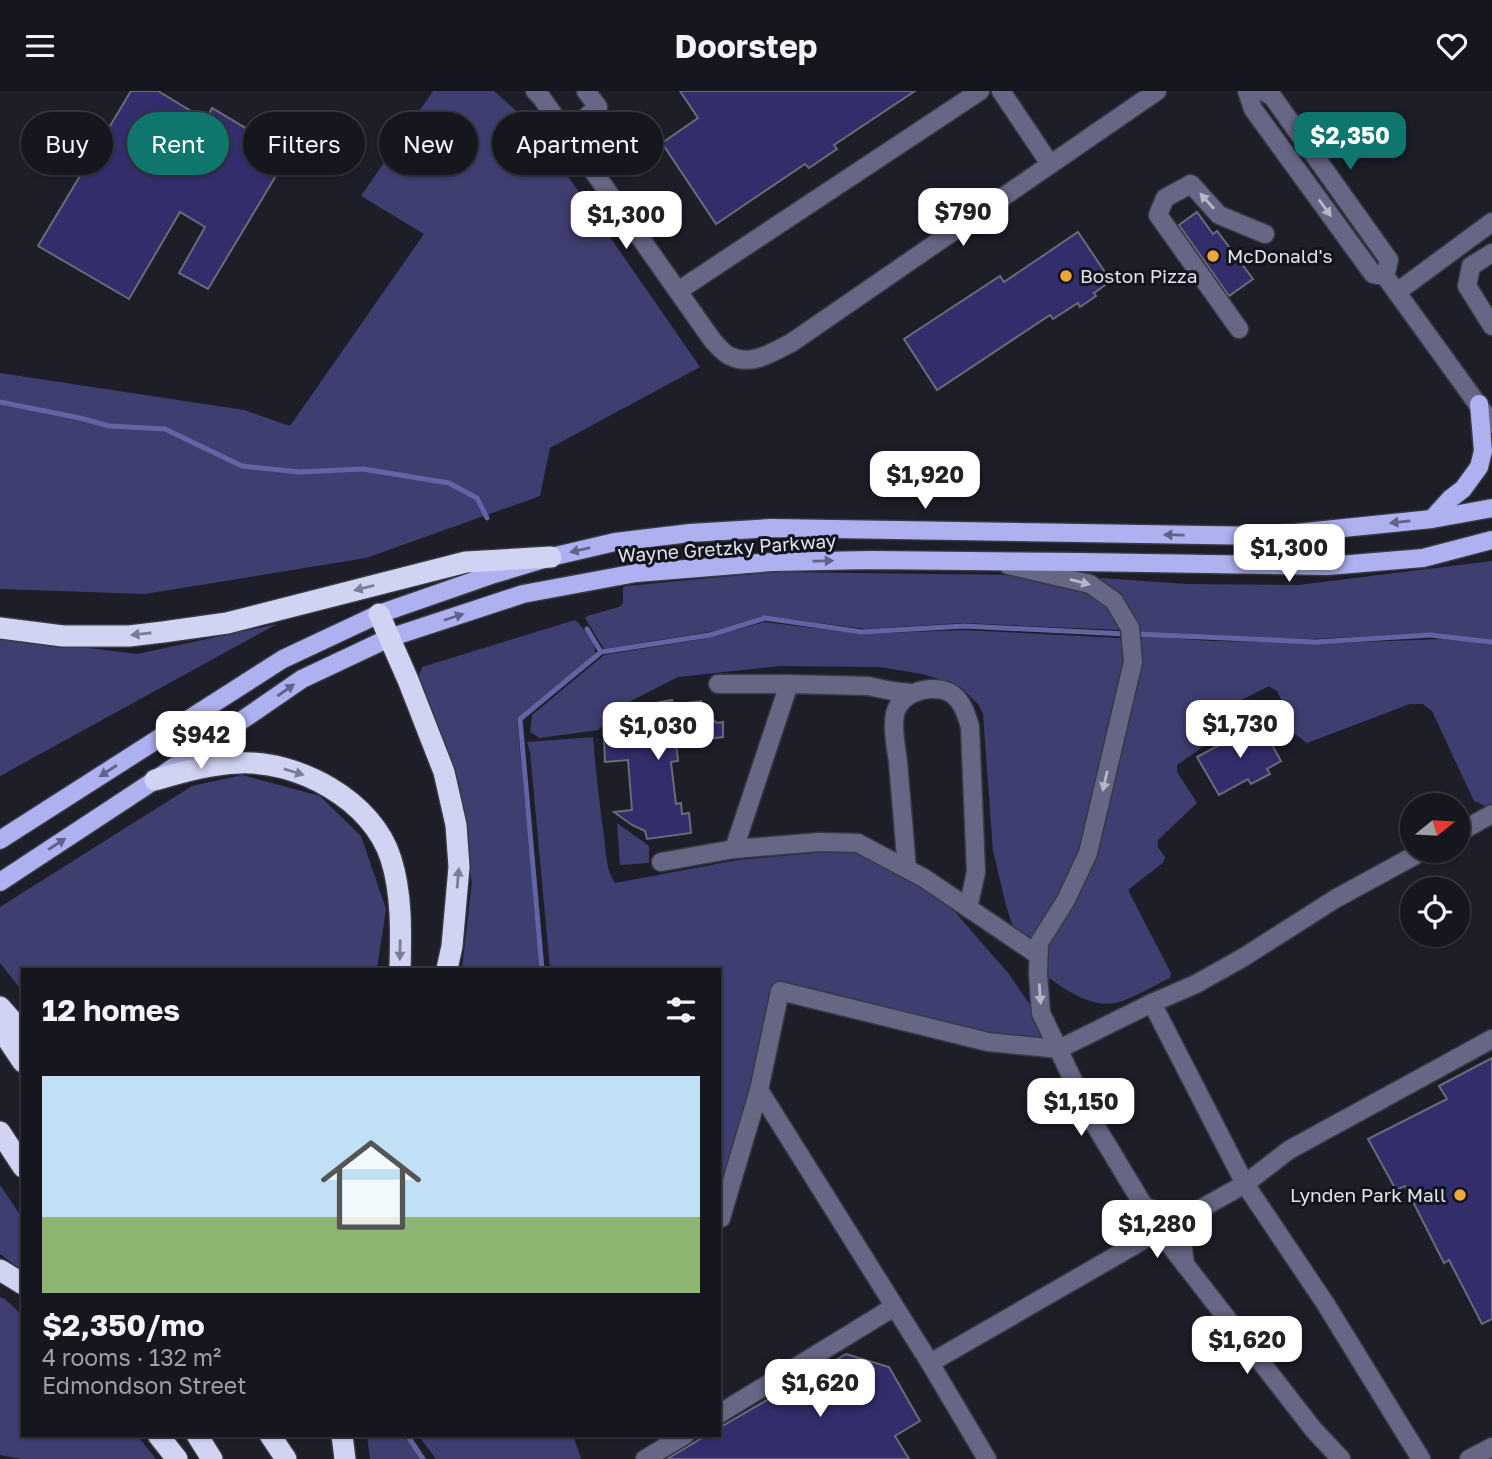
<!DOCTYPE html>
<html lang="en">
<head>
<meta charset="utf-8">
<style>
	body { margin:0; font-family:"Golos Text",sans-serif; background:#23232b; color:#f1f3f6; height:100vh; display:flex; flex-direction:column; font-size:26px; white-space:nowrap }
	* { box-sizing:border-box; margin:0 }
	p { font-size:23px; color:#9e9fa4 }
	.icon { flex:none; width:38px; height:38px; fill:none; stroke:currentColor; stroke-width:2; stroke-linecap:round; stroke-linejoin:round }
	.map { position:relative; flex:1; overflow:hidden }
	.side { position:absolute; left:21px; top:877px; width:700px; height:469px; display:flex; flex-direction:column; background:#16161e; border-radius:0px; box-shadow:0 2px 5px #0004,0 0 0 2px #35353c }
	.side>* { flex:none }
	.guide { position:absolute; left:21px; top:21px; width:700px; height:63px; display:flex; gap:14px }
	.needle { width:46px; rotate:72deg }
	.fabs { position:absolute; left:1400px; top:702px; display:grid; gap:14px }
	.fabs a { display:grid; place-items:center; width:70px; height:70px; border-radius:50%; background:#16161e; box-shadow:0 2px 5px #0004,0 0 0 2px #35353c; font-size:35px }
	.price { position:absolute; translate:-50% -60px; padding:0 16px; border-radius:14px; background:#fff; color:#222; font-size:23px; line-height:46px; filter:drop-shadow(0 2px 4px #0008) }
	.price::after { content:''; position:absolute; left:50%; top:42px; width:21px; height:16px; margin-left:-10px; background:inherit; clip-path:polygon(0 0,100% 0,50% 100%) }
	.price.on { background:#0f766e; color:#fff }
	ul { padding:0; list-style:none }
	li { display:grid; align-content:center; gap:14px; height:371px; padding:0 21px }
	li span { display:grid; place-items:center; height:217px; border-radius:0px; color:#555 }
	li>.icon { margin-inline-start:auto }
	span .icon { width:126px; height:126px; fill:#fffc; stroke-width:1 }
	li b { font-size:30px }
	h2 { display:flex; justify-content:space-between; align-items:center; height:84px; padding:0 21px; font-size:30px }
	.pill { padding:0 24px; border-radius:32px; background:#16161e; box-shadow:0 2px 5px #0004,0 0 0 2px #35353c; font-size:24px; line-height:63px }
	.pill.on { background:#0f766e; color:#fff }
	header { display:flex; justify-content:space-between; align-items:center; height:91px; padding:0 21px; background:#16161e; font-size:32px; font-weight:700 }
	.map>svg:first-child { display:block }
	.green { fill:#3f3e71 }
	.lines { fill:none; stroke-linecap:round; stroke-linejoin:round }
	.stream { stroke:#6363a6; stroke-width:5 }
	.building { fill:#322e6c; stroke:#6a6b78; stroke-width:2 }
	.minor-casing { stroke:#383943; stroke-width:21 }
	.major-casing { stroke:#383943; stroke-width:21 }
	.highway-casing { stroke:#383943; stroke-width:24 }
	.minor { stroke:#666785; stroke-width:18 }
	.major { stroke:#aeb1ef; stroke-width:18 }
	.highway { stroke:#d1d3f2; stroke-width:21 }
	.oneway { fill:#b6b7c7 }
	.oneway2 { fill:#616287 }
	.oneway3 { fill:#7c7d93 }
	.poi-dot { fill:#efa73d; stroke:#14141f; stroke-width:2.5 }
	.labels { text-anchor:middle; stroke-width:6; stroke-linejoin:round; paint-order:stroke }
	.poi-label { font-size:19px; fill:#e1e2ea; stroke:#14141f; text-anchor:start }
	.street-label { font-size:19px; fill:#e1e2ea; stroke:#14141f }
</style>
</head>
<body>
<header><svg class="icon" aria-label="menu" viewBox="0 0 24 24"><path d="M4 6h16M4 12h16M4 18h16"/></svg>Doorstep<svg class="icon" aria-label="heart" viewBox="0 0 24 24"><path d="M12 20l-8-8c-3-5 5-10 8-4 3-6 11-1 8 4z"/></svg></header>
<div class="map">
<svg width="1492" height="1368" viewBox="0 0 1492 1368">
	<rect width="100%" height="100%" fill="#1d1e28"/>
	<g class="green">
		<path d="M 433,0 L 494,0 L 533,35 L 700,276 L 550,357 L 540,405 L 366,467 L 145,503 L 0,498 L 0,282 L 244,319 L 290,335 L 424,143 L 361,105 Z"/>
		<path d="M 1492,470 L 1492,549 L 1431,542 L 1312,548 L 1248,547 L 1138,542 L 1098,489 L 1102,487 L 1186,493 L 1298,494 Z"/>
		<path d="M 775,481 L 1020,484 L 1086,496 L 1109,513 L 1121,539 L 962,532 L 866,538 L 766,525 L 709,541 L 604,558 L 585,527 L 587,525 L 619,516 L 623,512 L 623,497 L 626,495 Z"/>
		<path d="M 575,529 C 581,534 597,554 595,562 C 594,564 592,566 591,567 L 517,627 L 540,878 L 462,878 L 472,791 L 438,639 L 417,590 L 422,576 Z"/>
		<path d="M 764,531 L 862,543 L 963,539 L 1120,547 L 1126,549 L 1129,556 L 1092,733 L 1038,850 L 1024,852 L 1012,833 L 1006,814 L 993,760 L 983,623 L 978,613 L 959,595 L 946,590 L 922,583 L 879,576 L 780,575 L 678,586 L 631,610 L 598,639 L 540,647 L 530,641 L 532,624 L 604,564 L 708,547 Z"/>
		<path d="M 277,533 L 0,685 L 0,546 L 137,563 Z"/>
		<path d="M 1142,545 L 1212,550 L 1334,552 L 1443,548 L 1492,553 L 1492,714 L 1488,716 L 1474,710 L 1432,620 L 1423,613 L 1410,613 L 1307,652 L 1292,641 L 1282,610 L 1277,600 L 1269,595 L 1218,621 L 1213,628 L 1220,641 L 1218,645 L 1177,674 L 1177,681 L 1197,712 L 1158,749 L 1158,756 L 1165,766 L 1163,772 L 1129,798 L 1129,801 L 1171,882 L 1170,887 C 1157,893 1128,910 1115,912 C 1090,917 1065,898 1046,885 L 1041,862 L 1083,777 L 1137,547 Z"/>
		<path d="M 593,646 C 596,679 599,712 604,745 C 606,760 606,780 615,792 L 738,769 L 849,759 L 901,782 L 948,813 L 1009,883 L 1035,921 L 1049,946 L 1034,953 L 782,897 L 719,1114 L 719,878 L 550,878 L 530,661 L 527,651 Z"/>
		<path d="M 242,684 L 320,705 L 361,745 L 386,818 L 377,878 L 23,878 L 23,901 L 0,872 L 0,816 L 192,695 Z"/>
		<path d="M 617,732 L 649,755 L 649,772 L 620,774 Z"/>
		<path d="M 0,1094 L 23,1128 L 23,1180 L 0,1163 Z"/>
		<path d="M 0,1206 L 5,1208 L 23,1225 L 23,1344 L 137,1344 L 156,1368 L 21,1368 L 0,1364 Z"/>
		<path d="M 367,1344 L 405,1344 L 420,1368 L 370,1368 Z"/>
		<path d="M 418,1344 L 573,1344 L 581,1368 L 436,1368 Z"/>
	</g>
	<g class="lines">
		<g class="stream">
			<path d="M 0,311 L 80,327 L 109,335 L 165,338 L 242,375 L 299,381 L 363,378 L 449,392 L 477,407 L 487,427"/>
			<path d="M 587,538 L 601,561"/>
			<path d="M 1135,543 L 1316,551 L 1430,544 L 1492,551"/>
			<path d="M 542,878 L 520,628 L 601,561 L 710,544 L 765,527 L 862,541 L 964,535 L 1126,543"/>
			<path d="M 407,1344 L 423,1368"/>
		</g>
	</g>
	<g class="building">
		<path d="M 131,0 L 158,0 L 206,29 L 212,17 L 289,63 L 208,198 L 179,182 L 205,136 L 180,121 L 129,208 L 38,155 Z"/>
		<path d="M 680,0 L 915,0 L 834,54 L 837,58 L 809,77 L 805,73 L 716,133 L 662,52 L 698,27 Z"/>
		<path d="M 1197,121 L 1213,143 L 1217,140 L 1253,188 L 1229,205 L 1179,134 Z"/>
		<path d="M 1078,141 L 1111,190 L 1094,202 L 1096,205 L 1080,216 L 1078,212 L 1053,228 L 1050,224 L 937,299 L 904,248 L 1000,185 L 1004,191 Z"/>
		<path d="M 672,609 L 672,614 L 701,610 L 703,620 L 717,632 L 723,631 L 723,646 L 676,652 L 678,670 L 671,671 L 676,713 L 681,712 L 682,723 L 689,722 L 691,742 L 647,748 L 645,740 L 632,734 L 614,721 L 632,719 L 628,669 L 605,671 L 604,649 L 609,649 L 623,628 L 636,619 L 660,611 Z"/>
		<path d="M 1260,632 L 1281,670 L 1267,678 L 1270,683 L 1251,693 L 1248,688 L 1219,704 L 1197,666 Z"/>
		<path d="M 1492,967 L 1492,1228 L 1482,1233 L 1449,1169 L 1444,1172 L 1405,1095 L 1396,1099 L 1368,1048 L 1447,1008 L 1439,995 Z"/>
		<path d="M 846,1263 L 889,1276 L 920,1330 L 895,1345 L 909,1368 L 667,1368 L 707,1344 L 719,1344 L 719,1337 Z"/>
	</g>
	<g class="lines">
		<g class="minor-casing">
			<g id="minor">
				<path d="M 535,0 L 541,6 L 713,250 C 718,255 724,263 730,265 C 751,276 773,261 791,252 L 1157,0"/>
				<path d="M 1001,0 L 1050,73"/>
				<path d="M 1247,0 L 1253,18 L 1373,183 L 1385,185 L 1492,333"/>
				<path d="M 1262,0 L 1272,5 L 1389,169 L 1385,185"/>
				<path d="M 567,42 L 598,16 L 586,0"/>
				<path d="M 1492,162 L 1471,175 L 1467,195 L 1492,235"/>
				<path d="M 678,200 L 980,0"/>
				<path d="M 1397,201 L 1492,131"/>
				<path d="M 1239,238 L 1158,124 L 1165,107 L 1191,93 L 1219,124 L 1265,143"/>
				<path d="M 1008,474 L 1090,493 L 1114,510 L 1130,537 L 1133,571 L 1088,762 L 1066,809 L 1039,852 L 1038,883 L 1041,922 L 1092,1029 L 1159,1140 L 1313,1338 L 1341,1368"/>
				<path d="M 718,593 L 789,593"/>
				<path d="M 911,602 L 892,600 L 868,595 L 789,593 L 734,758 L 819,751 L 858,752 L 924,787 L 1038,864"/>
				<path d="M 1458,742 L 1492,723"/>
				<path d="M 661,771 L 734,758"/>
				<path d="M 907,778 C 904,743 901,707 898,671 C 896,656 892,638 895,623 C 900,603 924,595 943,599 C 960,603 966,621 970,636 L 976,781 L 968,817"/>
				<path d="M 1152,912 L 1245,1093 L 1325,1212 L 1421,1368"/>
				<path d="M 1144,1115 L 1167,1124 L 1193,1122 L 1245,1093 L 1289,1059 L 1492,948"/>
				<path d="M 719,1127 L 721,1127 L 759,999"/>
				<path d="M 1185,1174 L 1182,1149 L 1193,1122"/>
				<path d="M 930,1272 L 759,999 L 780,900 L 988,951 L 1059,958 L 1152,912 L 1196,893 L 1244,866 L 1335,808 L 1423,760"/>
				<path d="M 719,1323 L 894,1216"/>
				<path d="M 645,1368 L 685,1344"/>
				<path d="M 987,1368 L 930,1272 L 1159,1140"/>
				<path d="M 1469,1368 L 1492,1356"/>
			</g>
		</g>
		<g class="major-casing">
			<g id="major">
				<path d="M 1432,428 L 1450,408 L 1463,398 L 1479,376 L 1483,360 L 1479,313"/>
				<path d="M 0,749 L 283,568 L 379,523 L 491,484 L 551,466 L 615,451 L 690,442 L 771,437 L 1265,445 L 1432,428 L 1492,417"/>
				<path d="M 0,791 L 155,689 L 302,588 L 389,547 L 523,503 L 636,482 L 772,471 L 871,469 L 1080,471 L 1327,475 L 1423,467 L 1492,449"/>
			</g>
		</g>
		<g class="highway-casing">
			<g id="highway">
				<path d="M 379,523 L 408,589 L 444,681 L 456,734 L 459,776 L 452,855 L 447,878"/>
				<path d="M 0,537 L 63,545 L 129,545 L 163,541 L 227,532 L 466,471 L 551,466"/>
				<path d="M 155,689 C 183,681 210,673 239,672 C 297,669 373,709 391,768 C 402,803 401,841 400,878"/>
				<path d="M 0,916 L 23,942"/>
				<path d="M 0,937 L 23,971"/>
				<path d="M 0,1041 L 23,1076"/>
				<path d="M 0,1179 L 23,1193"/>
				<path d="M 158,1344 L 177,1368"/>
				<path d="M 197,1344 L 212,1368"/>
				<path d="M 270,1344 L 286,1368"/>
				<path d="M 342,1344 L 345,1368"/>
			</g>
		</g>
		<use href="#minor" class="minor"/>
		<use href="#major" class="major"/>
		<use href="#highway" class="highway"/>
	</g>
	<defs><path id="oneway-solid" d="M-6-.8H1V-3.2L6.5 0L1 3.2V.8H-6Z" transform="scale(1.75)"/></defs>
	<g class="oneway">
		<use href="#oneway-solid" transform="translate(1207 110) rotate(-132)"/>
		<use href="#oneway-solid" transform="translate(1325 117) rotate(54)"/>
		<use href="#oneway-solid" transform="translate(1080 491) rotate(15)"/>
		<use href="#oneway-solid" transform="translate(1105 690) rotate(103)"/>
		<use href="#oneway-solid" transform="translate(1040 903) rotate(86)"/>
	</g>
	<g class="oneway2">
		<use href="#oneway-solid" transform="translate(1400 431) rotate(174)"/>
		<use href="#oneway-solid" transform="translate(1174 444) rotate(-179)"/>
		<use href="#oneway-solid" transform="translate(580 459) rotate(167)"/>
		<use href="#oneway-solid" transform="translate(823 470) rotate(-1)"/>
		<use href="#oneway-solid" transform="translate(454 526) rotate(-18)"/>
		<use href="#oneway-solid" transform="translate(286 599) rotate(-35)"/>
		<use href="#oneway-solid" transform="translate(108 680) rotate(147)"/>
		<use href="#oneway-solid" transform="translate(57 753) rotate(-33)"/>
	</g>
	<g class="oneway3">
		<use href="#oneway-solid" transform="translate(364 497) rotate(166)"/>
		<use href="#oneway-solid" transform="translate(141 543) rotate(174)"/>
		<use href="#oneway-solid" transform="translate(294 681) rotate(17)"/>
		<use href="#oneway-solid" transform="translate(458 787) rotate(-85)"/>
		<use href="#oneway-solid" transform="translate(400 859) rotate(91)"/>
	</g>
	<g class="poi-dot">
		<circle cx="1213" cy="165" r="7"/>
		<circle cx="1066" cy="185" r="7"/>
		<circle cx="1460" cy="1104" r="7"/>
	</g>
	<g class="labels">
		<g class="poi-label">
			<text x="1227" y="172">McDonald's</text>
			<text x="1080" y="192">Boston Pizza</text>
			<text x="1446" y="1111" text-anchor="end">Lynden Park Mall</text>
		</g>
		<g class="street-label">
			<text transform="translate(727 457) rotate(-4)" y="7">Wayne Gretzky Parkway</text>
		</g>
	</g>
</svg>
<div class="fabs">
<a><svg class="needle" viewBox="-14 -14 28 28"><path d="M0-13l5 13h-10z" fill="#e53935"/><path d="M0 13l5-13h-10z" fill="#9e9fa4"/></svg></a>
<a><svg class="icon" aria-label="locate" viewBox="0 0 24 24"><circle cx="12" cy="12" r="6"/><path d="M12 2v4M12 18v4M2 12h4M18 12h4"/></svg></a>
</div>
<b class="price on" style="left:1350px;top:81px">$2,350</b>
<b class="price" style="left:963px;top:157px">$790</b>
<b class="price" style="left:626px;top:160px">$1,300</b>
<b class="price" style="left:925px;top:420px">$1,920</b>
<b class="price" style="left:1289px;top:493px">$1,300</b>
<b class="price" style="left:1240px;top:669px">$1,730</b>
<b class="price" style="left:658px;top:671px">$1,030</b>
<b class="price" style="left:201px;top:680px">$942</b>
<b class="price" style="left:1081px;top:1047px">$1,150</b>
<b class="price" style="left:1157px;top:1169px">$1,280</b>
<b class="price" style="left:1247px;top:1285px">$1,620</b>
<b class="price" style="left:820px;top:1328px">$1,620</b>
<div class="guide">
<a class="pill">Buy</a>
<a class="pill on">Rent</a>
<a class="pill">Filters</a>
<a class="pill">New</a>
<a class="pill">Apartment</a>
</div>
<section class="side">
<h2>12 homes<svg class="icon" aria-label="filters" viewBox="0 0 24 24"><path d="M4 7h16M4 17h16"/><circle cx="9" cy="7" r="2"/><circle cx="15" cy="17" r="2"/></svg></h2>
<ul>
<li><span style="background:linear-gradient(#bfe0f5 65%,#8fb573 0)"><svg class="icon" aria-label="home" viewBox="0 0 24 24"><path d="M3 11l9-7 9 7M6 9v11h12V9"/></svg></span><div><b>$2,350/mo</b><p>4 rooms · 132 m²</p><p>Edmondson Street</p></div></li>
</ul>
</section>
</div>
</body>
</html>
